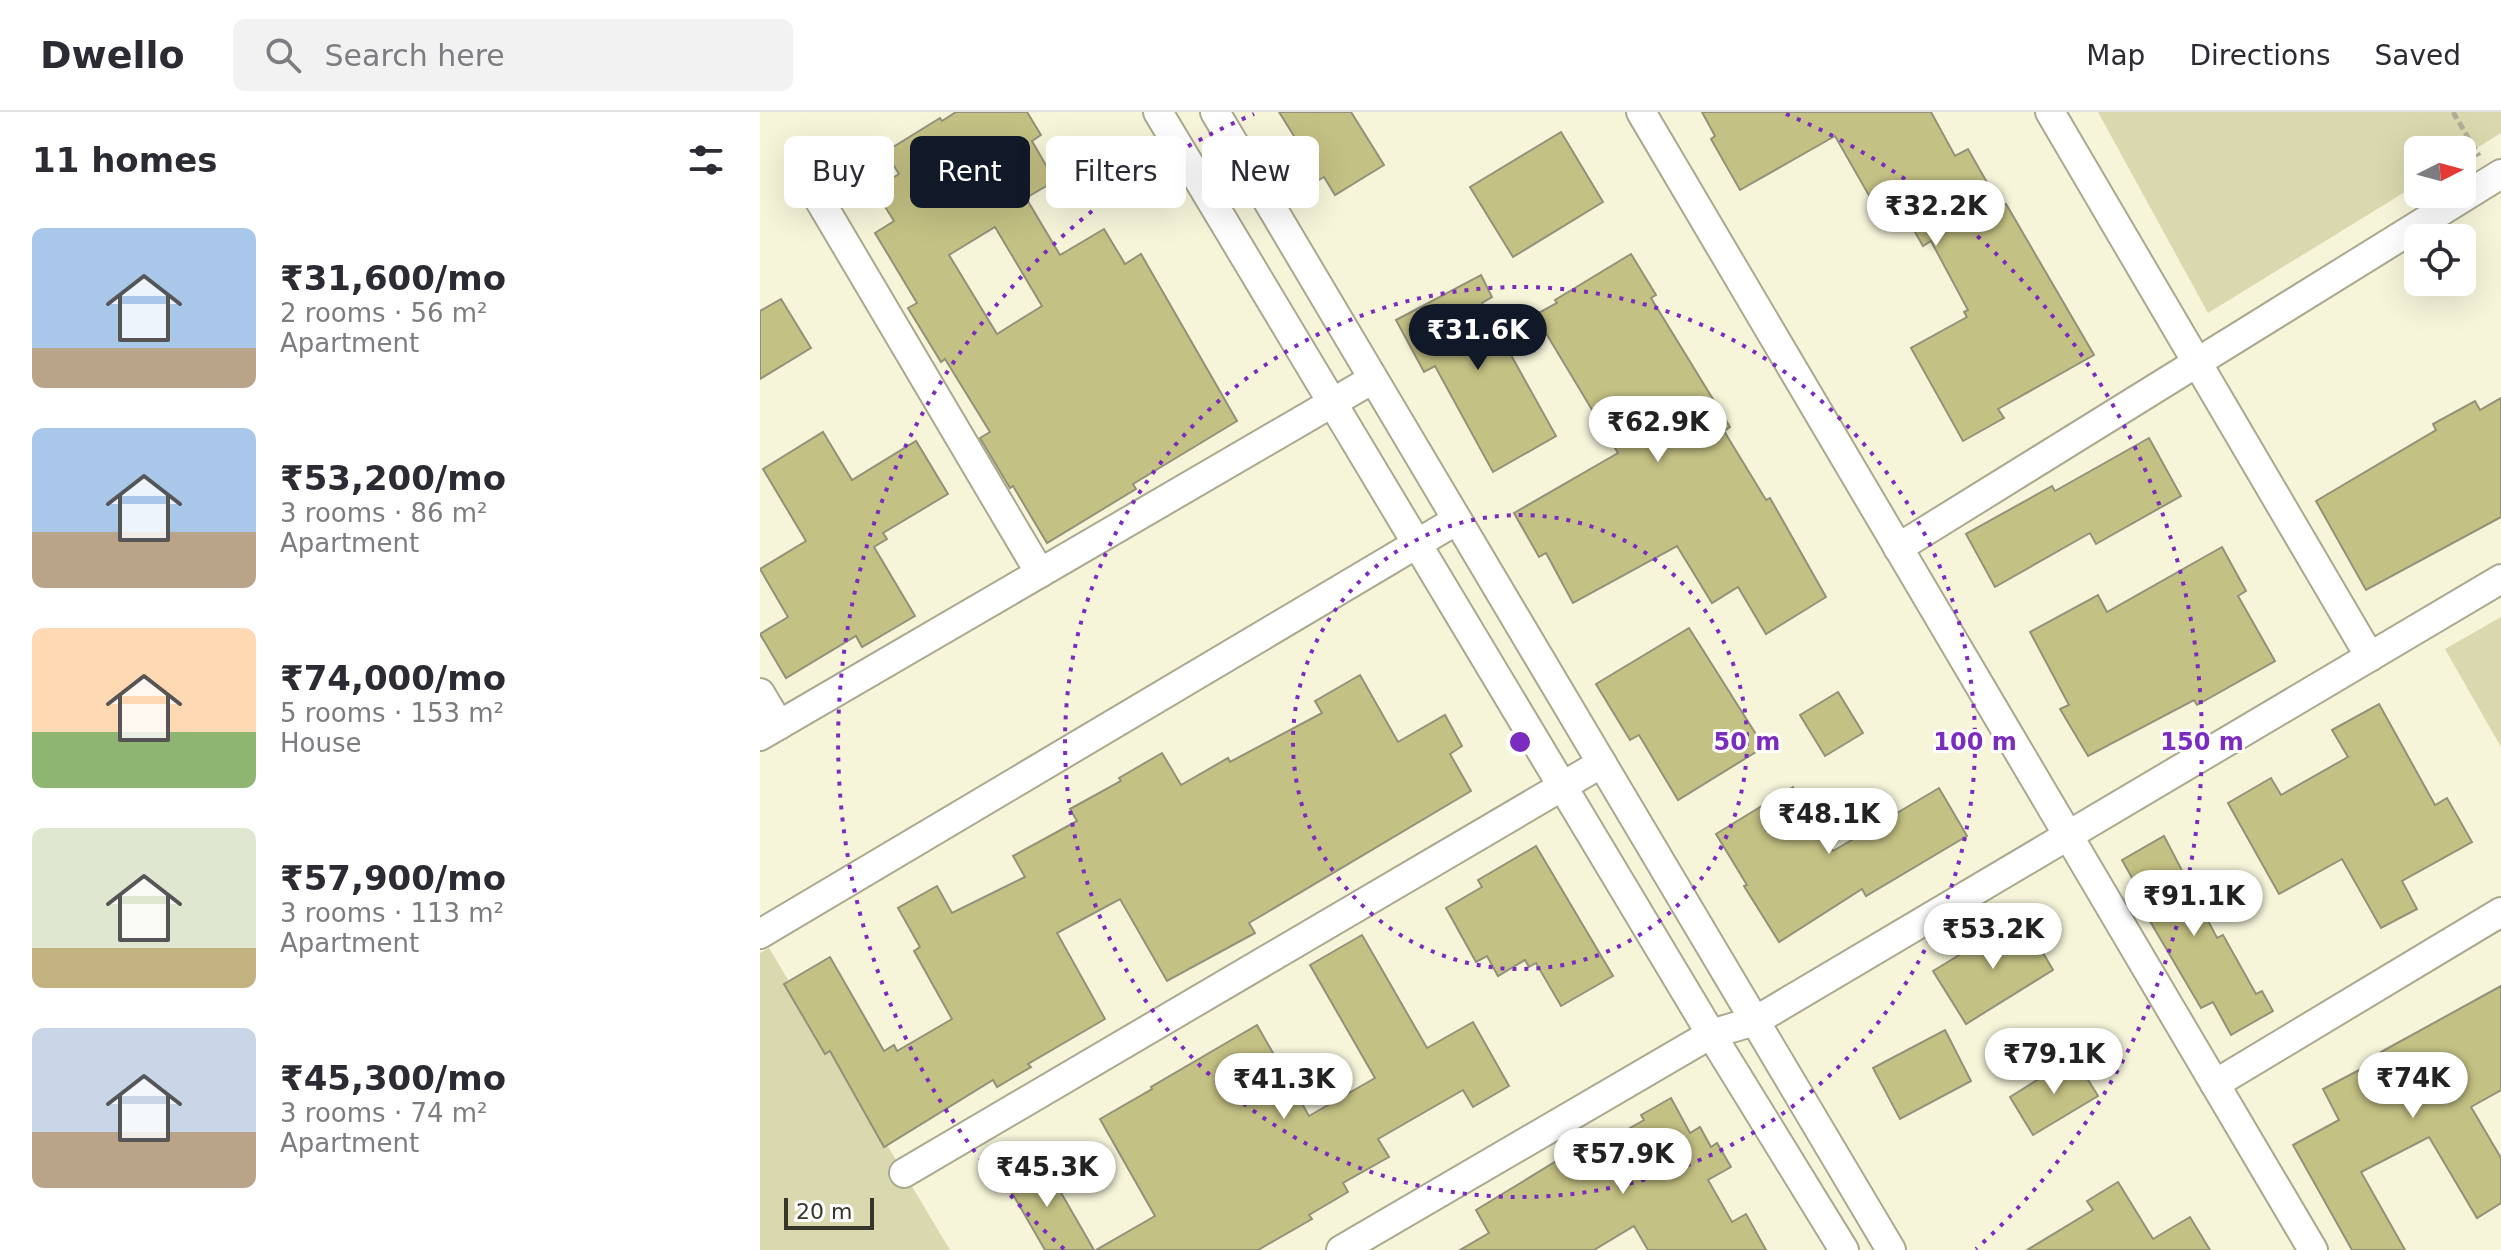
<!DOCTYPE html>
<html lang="en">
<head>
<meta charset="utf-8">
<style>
	body { margin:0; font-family:"DejaVu Sans",sans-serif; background:#f2f2f3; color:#2b2b33; height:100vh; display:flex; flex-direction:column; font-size:30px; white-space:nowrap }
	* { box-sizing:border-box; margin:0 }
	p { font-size:26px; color:#7c7c81 }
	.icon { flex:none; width:44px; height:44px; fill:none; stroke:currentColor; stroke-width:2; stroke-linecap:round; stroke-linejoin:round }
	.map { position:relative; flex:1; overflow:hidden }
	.sheet { display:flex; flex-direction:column; background:#fff; width:760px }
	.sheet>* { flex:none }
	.banner { position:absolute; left:24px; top:24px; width:760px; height:72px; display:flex; gap:16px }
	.needle { width:52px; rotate:84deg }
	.tools { position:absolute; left:1644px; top:24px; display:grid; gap:16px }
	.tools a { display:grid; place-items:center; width:72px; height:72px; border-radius:12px; background:#fff; box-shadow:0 8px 32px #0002; font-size:40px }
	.scale { position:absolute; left:24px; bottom:20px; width:90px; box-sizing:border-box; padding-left:8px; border:4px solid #36362b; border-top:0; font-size:22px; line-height:28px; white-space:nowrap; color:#36362b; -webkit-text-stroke:6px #fff; paint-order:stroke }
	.price { position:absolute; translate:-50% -68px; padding:0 18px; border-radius:28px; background:#fff; color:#222; font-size:26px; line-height:52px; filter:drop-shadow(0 2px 4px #0008) }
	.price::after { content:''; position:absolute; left:50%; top:48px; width:24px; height:18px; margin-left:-12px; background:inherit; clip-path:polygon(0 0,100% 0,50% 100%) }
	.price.on { background:#111827; color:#fff }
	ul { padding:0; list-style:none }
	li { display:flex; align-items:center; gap:24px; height:200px; padding:0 32px }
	li span { display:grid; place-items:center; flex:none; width:224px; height:160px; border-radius:12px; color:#555 }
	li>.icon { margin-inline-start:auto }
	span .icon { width:96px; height:96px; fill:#fffc; stroke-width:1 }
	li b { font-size:34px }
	h2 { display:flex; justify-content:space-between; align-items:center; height:96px; padding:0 32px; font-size:34px }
	.chip { padding:0 28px; border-radius:12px; background:#fff; box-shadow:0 8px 32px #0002; font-size:28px; line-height:72px }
	.chip.on { background:#111827; color:#fff }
	header { display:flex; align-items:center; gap:48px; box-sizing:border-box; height:112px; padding:0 40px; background:#fff; border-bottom:2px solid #e1e1e2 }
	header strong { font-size:38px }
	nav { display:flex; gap:44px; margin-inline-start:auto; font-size:28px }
	.search { width:560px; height:72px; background:#f2f2f3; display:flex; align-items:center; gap:20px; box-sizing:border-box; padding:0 28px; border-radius:12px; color:#7c7c81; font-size:30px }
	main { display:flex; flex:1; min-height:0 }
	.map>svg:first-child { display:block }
	.green { fill:#d9d8ae }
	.building { fill:#c4c184; stroke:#939279; stroke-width:2; fill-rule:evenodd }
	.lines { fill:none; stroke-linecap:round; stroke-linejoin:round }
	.minor-casing { stroke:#aaa98f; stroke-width:32 }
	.path { stroke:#afae99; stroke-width:5; stroke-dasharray:8 4; stroke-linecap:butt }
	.minor { stroke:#fff; stroke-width:28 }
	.ring { fill:none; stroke:#7b2cbf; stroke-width:4; stroke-dasharray:4 8 }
	.centre { fill:#7b2cbf; stroke:#fff; stroke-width:4 }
	.ring-label { font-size:24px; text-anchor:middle; font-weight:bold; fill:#7b2cbf; stroke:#fff; stroke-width:6; stroke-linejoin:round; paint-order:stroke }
</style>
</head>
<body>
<header>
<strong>Dwello</strong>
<div class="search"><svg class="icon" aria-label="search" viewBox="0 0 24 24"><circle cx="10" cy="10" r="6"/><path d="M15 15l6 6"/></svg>Search here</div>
<nav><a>Map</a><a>Directions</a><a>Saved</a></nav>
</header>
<main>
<section class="sheet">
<h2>11 homes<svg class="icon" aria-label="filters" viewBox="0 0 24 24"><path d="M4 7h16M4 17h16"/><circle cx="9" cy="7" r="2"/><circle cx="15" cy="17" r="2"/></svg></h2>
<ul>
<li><span style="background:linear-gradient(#a9c7e8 75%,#b9a48a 0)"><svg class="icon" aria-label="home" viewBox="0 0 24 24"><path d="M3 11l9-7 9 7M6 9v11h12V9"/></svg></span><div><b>₹31,600/mo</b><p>2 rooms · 56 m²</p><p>Apartment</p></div></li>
<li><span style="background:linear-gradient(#a9c7e8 65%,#b9a48a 0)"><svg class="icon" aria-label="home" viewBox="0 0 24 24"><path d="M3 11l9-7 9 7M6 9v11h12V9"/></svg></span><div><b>₹53,200/mo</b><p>3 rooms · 86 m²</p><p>Apartment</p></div></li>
<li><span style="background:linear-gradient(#ffd9b3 65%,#8fb573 0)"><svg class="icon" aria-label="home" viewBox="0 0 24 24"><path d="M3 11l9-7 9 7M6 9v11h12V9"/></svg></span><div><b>₹74,000/mo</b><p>5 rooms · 153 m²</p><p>House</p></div></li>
<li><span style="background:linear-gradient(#dfe7d0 75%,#c2b280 0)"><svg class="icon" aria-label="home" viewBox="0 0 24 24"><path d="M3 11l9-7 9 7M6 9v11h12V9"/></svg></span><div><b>₹57,900/mo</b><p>3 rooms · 113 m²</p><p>Apartment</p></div></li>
<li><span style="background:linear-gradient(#c9d6e8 65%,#b9a48a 0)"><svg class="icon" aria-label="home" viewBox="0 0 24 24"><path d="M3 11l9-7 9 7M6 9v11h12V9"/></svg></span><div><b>₹45,300/mo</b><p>3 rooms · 74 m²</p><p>Apartment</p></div></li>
</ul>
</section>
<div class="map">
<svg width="1741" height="1138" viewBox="0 0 1741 1138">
	<rect width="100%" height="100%" fill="#f6f5da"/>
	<g class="green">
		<path d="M 1338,0 L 1741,0 L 1741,21 L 1702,45 L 1702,38 L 1658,38 L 1658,72 L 1448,201 Z"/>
		<path d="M 1741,505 L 1741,635 L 1685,537 Z"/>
		<path d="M 9,836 L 190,1138 L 0,1138 L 0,841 Z"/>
	</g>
	<g class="building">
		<path d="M 196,0 L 267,0 L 281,23 L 272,29 L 295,69 L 266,86 L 300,143 L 344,117 L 365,152 L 381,142 L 477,309 L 373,372 L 376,377 L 287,431 L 253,374 L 250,376 L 220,326 L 230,320 L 185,247 L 181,250 L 148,196 L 157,191 L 115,121 L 134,109 L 114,77 L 139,62 L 125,40 L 180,6 L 182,9 ZM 235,115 L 282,194 L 237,222 L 189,143 Z"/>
		<path d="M 519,0 L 591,0 L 624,53 L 575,83 L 564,65 L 555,70 L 534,35 L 539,32 Z"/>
		<path d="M 942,0 L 1171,0 L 1195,44 L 1208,37 L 1241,95 L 1246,92 L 1334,243 L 1238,297 L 1244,306 L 1203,329 L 1151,236 L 1207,205 L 1204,200 L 1208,198 L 1171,129 L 1163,134 L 1130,76 L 1111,87 L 1075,24 L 980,78 L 951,27 L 955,24 Z"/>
		<path d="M 801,20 L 843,90 L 753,145 L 710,75 Z"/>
		<path d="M 871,142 L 896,183 L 891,186 L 970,315 L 964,319 L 1006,388 L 1010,386 L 1066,485 L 1006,522 L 978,475 L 952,491 L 917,434 L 813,491 L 786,441 L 779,445 L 754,401 L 858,341 L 775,203 L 797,191 L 795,188 Z"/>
		<path d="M 721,163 L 732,185 L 722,191 L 796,324 L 733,360 L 675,254 L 664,260 L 636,208 Z"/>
		<path d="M 21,187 L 51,236 L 0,267 L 0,199 Z"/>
		<path d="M 1741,286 L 1741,405 L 1606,478 L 1556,389 L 1676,318 L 1673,312 L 1715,289 L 1720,298 Z"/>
		<path d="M 63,320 L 92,368 L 156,329 L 188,382 L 123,421 L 127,427 L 114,435 L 155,504 L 102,535 L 96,524 L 26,566 L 0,522 L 28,505 L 0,457 L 46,429 L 3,357 Z"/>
		<path d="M 1389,326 L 1421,384 L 1336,432 L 1330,421 L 1235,475 L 1206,422 L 1292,374 L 1295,379 Z"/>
		<path d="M 1462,435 L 1486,479 L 1478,484 L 1515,549 L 1437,593 L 1434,588 L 1328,644 L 1300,597 L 1309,593 L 1270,520 L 1338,483 L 1347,500 Z"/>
		<path d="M 929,516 L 1004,635 L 918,688 L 879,623 L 870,628 L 836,572 Z"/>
		<path d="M 600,563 L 638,630 L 685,603 L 702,634 L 690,642 L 711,679 L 489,811 L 495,821 L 407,869 L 360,787 L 297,821 L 345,907 L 268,952 L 271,955 L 237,975 L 233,968 L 124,1035 L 70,939 L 65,942 L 24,872 L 70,845 L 124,939 L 134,933 L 137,939 L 192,907 L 154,839 L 160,835 L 138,796 L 177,774 L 192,801 L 265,765 L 253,744 L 317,709 L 310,697 L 361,669 L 359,666 L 402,641 L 421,673 L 468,646 L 470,650 L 562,601 L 555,589 Z"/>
		<path d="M 1078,580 L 1103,621 L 1065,644 L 1040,603 Z"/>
		<path d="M 1619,592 L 1675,693 L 1687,686 L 1712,730 L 1642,769 L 1657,797 L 1621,816 L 1582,747 L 1519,782 L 1468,691 L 1511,666 L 1521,683 L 1588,645 L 1572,618 Z"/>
		<path d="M 1033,675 L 1073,739 L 1179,676 L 1207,724 L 1106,784 L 1102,777 L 1019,830 L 984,774 L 987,773 L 956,722 Z"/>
		<path d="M 1404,724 L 1457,826 L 1463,823 L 1496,882 L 1502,879 L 1513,899 L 1471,923 L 1453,890 L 1441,896 L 1387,804 L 1392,801 L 1362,748 Z"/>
		<path d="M 776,734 L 853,864 L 801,894 L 776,851 L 769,855 L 765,848 L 738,864 L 727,844 L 716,850 L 686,796 L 722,775 L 718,768 Z"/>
		<path d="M 1262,805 L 1293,858 L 1206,912 L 1173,859 Z"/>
		<path d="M 602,823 L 667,936 L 713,910 L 749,974 L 713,995 L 703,978 L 618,1027 L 629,1045 L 583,1071 L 588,1080 L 549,1103 L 552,1107 L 498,1138 L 336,1138 L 395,1104 L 340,1007 L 392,977 L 391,975 L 497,913 L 549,1004 L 615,966 L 550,853 Z"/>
		<path d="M 1741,874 L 1741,978 L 1711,995 L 1741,1046 L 1741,1091 L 1717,1106 L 1669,1025 L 1601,1060 L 1645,1138 L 1592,1138 L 1533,1033 L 1579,1008 L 1563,977 L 1624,945 L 1621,940 Z"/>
		<path d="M 1185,918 L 1211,969 L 1140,1007 L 1113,956 Z"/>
		<path d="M 1314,945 L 1338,984 L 1273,1023 L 1250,985 Z"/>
		<path d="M 911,986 L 930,1021 L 940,1015 L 951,1035 L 957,1031 L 971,1055 L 948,1068 L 972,1110 L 986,1102 L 1006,1138 L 888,1138 L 874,1114 L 834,1138 L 700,1138 L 729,1121 L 716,1098 L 808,1042 L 812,1049 L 884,1008 L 881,1003 Z"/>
		<path d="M 281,1046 L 334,1138 L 285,1138 L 244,1067 Z"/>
		<path d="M 1358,1070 L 1393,1127 L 1430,1105 L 1450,1138 L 1267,1138 L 1333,1098 L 1327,1089 Z"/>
	</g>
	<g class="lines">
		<g class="minor-casing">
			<g id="minor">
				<path d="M 398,0 L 951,922 L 1084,1138"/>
				<path d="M 455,0 L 1131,1138"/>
				<path d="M 881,0 L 1553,1138"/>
				<path d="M 1290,0 L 1610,545"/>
				<path d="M 50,72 L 280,461"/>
				<path d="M 1138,436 L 1741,62"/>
				<path d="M 0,581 L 19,613"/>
				<path d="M 0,624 L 613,267"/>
				<path d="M 0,822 L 697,408"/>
				<path d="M 1455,972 L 1741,800"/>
				<path d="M 144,1061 L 842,651"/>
				<path d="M 581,1138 L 951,922 L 995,909 L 1741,467"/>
			</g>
		</g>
		<path class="path" d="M 1693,0 L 1719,44"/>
		<use href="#minor" class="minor"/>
	</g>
	<g class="ring">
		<circle cx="760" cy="630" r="227"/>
		<circle cx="760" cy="630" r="455"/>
		<path d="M304 1137A682 682 0 0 1 494 2M1026 2A682 682 0 0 1 1216 1137"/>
	</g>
	<circle cx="760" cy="630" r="12" class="centre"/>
	<g class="ring-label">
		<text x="987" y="638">50 m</text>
		<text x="1215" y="638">100 m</text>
		<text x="1442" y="638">150 m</text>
	</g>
</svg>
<div class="tools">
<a><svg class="needle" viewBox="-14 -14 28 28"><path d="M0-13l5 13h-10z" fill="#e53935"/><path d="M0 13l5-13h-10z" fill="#7c7c81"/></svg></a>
<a><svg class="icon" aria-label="locate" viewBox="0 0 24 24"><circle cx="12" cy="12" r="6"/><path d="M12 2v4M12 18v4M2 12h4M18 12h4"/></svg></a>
</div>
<div class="scale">20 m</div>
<b class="price" style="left:1176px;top:136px">₹32.2K</b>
<b class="price on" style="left:718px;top:260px">₹31.6K</b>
<b class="price" style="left:898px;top:352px">₹62.9K</b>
<b class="price" style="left:1069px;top:744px">₹48.1K</b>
<b class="price" style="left:1434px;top:826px">₹91.1K</b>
<b class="price" style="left:1233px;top:859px">₹53.2K</b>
<b class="price" style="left:1294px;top:984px">₹79.1K</b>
<b class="price" style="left:1653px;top:1008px">₹74K</b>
<b class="price" style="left:524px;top:1009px">₹41.3K</b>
<b class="price" style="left:863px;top:1084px">₹57.9K</b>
<b class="price" style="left:287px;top:1097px">₹45.3K</b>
<div class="banner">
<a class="chip">Buy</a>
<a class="chip on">Rent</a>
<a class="chip">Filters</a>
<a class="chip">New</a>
</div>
</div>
</main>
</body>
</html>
